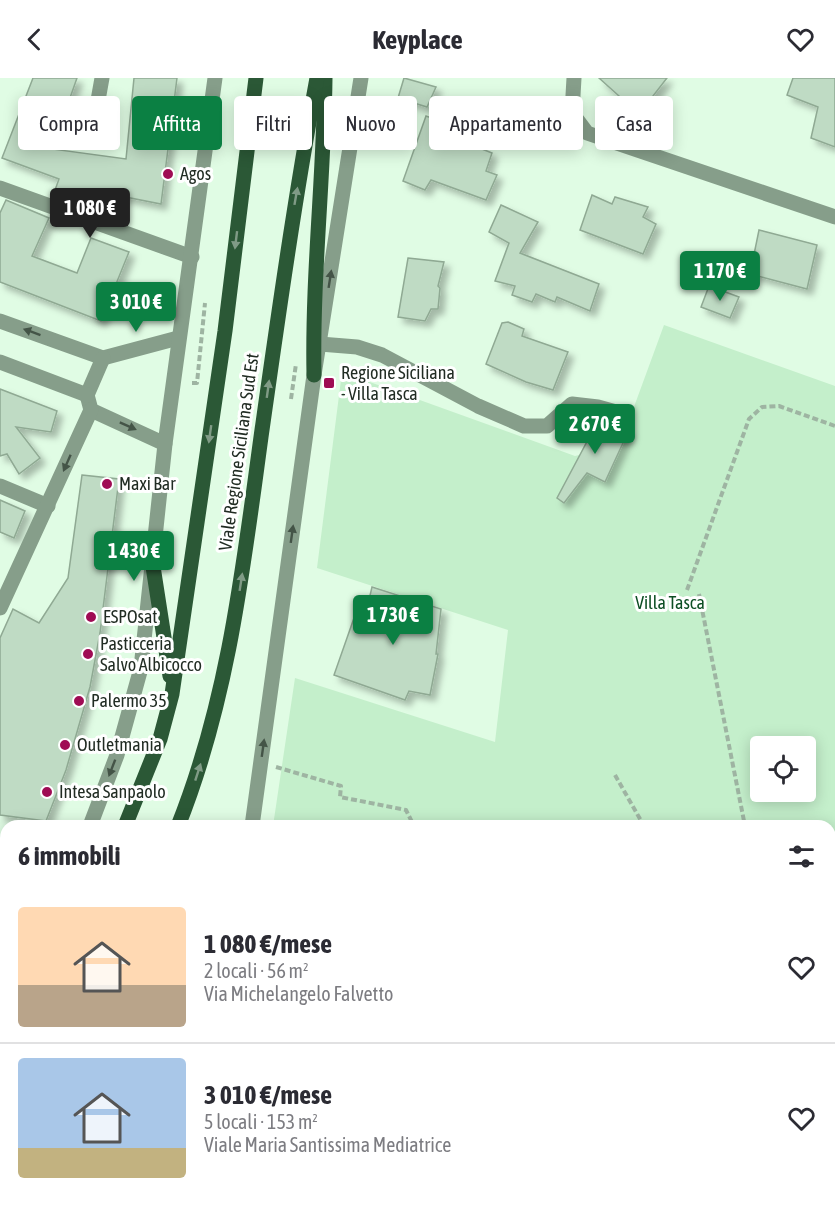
<!DOCTYPE html>
<html lang="it">
<head>
<meta charset="utf-8">
<style>
	body { margin:0; font-family:"Asap Condensed",sans-serif; background:#f2f2f3; color:#2b2b33; height:100vh; display:flex; flex-direction:column; font-size:22px; white-space:nowrap }
	* { box-sizing:border-box; margin:0 }
	p { font-size:20px; color:#7c7c81 }
	.icon { flex:none; width:33px; height:33px; fill:none; stroke:currentColor; stroke-width:2; stroke-linecap:round; stroke-linejoin:round }
	.map { position:relative; flex:1; overflow:hidden }
	.drawer { position:absolute; left:0px; top:742px; width:836px; height:386px; display:flex; flex-direction:column; background:#fff; border-radius:18px 18px 0 0; box-shadow:0 3px 15px #0003 }
	.drawer>* { flex:none }
	.hud { position:absolute; left:18px; top:18px; width:800px; height:54px; display:flex; gap:12px }
	.fabs { position:absolute; left:750px; top:658px; display:grid; gap:12px }
	.fabs a { display:grid; place-items:center; width:66px; height:66px; border-radius:6px; background:#fff; box-shadow:0 3px 15px #0003; font-size:30px }
	.price { position:absolute; translate:-50% -51px; padding:0 14px; border-radius:6px; background:#0b8043; color:#fff; font-size:20px; line-height:39px; filter:drop-shadow(0 2px 3px #0008) }
	.price::after { content:''; position:absolute; left:50%; top:36px; width:18px; height:14px; margin-left:-9px; background:inherit; clip-path:polygon(0 0,100% 0,50% 100%) }
	.price.selected { background:#222; color:#fff }
	ul { padding:0; list-style:none }
	li { display:flex; align-items:center; gap:18px; height:150px; padding:0 18px }
	li+li { border-top:2px solid #e1e1e2 }
	li span { display:grid; place-items:center; flex:none; width:168px; height:120px; border-radius:6px; color:#555 }
	li>.icon { margin-inline-start:auto }
	span .icon { width:72px; height:72px; fill:#fffc; stroke-width:1 }
	li b { font-size:26px }
	h2 { display:flex; justify-content:space-between; align-items:center; height:72px; padding:0 18px; font-size:26px }
	.pill { padding:0 21px; border-radius:6px; background:#fff; box-shadow:0 3px 15px #0003; font-size:21px; line-height:54px }
	.pill.selected { background:#0b8043; color:#fff }
	header { display:flex; justify-content:space-between; align-items:center; height:78px; padding:0 18px; background:#fff; font-size:27px; font-weight:700 }
	.map>svg:first-child { display:block }
	.green { fill:#c4efcb; fill-rule:evenodd }
	.building { fill:#bfdbc4; stroke:#8fa993; stroke-width:1.5; filter:url(#shadow) }
	.lines { fill:none; stroke-linecap:round; stroke-linejoin:round }
	.path { stroke:#9eb4a2; stroke-width:4; stroke-dasharray:6 3; stroke-linecap:butt }
	.minor { stroke:#869e8a; stroke-width:15 }
	.major { stroke:#2b5836; stroke-width:15 }
	.oneway { fill:#809b86 }
	.oneway2 { fill:#445447 }
	.poi-dot { fill:#9f0c54; stroke:#fff; stroke-width:2 }
	.labels { text-anchor:middle; stroke-width:6; stroke-linejoin:round; paint-order:stroke }
	.poi-label { font-size:18px; fill:#212c23; stroke:#fff; text-anchor:start }
	.street-label { font-size:18px; fill:#212c23; stroke:#fff }
	.park-label { font-size:18px; fill:#0c4e23; stroke:#fff }
</style>
</head>
<body>
<header><svg class="icon" aria-label="back" viewBox="0 0 24 24"><path d="M15 5l-7 7 7 7"/></svg>Keyplace<svg class="icon" aria-label="heart" viewBox="0 0 24 24"><path d="M12 20l-8-8c-3-5 5-10 8-4 3-6 11-1 8 4z"/></svg></header>
<div class="map">
<svg width="835" height="1127" viewBox="0 0 835 1127">
	<defs>
		<filter id="shadow"><feDropShadow dx="5.5" dy="5.5" stdDeviation="3" flood-color="#0004"/></filter>
	</defs>
	<rect width="100%" height="100%" fill="#e0fce4"/>
	<g class="green">
		<path d="M 664,247 L 835,308 L 835,1127 L 664,1127 L 671,1122 L 830,1122 L 830,748 L 273,748 L 295,600 L 495,664 L 508,552 L 317,490 L 342,294 L 575,378 L 620,367 ZM 760,669 L 806,669 L 806,714 L 760,714 Z"/>
		<path d="M 6,1102 L 6,1122 L 133,1122 L 135,1127 L 0,1127 L 0,1108 Z"/>
	</g>
	<g class="building">
		<path d="M 33,0 L 77,0 L 52,71 L 126,81 L 134,0 L 177,0 L 161,126 L 105,115 L 103,130 L 55,112 L 59,101 L 2,80 Z"/>
		<path d="M 404,0 L 436,9 L 427,29 L 398,20 Z"/>
		<path d="M 599,0 L 667,0 L 639,36 Z"/>
		<path d="M 793,0 L 835,0 L 835,69 L 811,60 L 818,29 L 787,17 Z"/>
		<path d="M 426,38 L 482,58 L 477,69 L 492,75 L 486,93 L 497,97 L 486,122 L 431,102 L 425,112 L 403,103 Z"/>
		<path d="M 592,117 L 612,126 L 615,119 L 648,129 L 643,139 L 656,146 L 643,176 L 580,152 Z"/>
		<path d="M 6,122 L 49,140 L 32,178 L 77,195 L 91,160 L 129,174 L 101,243 L 0,204 L 0,135 Z"/>
		<path d="M 501,127 L 538,144 L 520,175 L 599,206 L 590,233 L 557,219 L 555,224 L 536,216 L 532,224 L 512,217 L 515,208 L 495,203 L 509,165 L 489,154 Z"/>
		<path d="M 759,152 L 817,167 L 807,211 L 750,196 Z"/>
		<path d="M 408,180 L 444,184 L 438,208 L 440,210 L 438,231 L 431,231 L 425,243 L 398,239 Z"/>
		<path d="M 709,208 L 739,219 L 730,240 L 701,229 Z"/>
		<path d="M 508,244 L 524,251 L 522,258 L 568,274 L 553,312 L 526,304 L 486,286 L 502,245 Z"/>
		<path d="M 0,311 L 57,333 L 51,354 L 16,349 L 40,380 L 19,396 L 7,376 L 0,378 Z"/>
		<path d="M 592,338 L 628,354 L 605,404 L 587,395 L 564,425 L 557,420 L 591,356 L 585,352 Z"/>
		<path d="M 82,397 L 119,401 L 100,555 L 90,609 L 66,692 L 46,743 L 0,737 L 0,560 L 13,531 L 39,545 L 68,500 Z"/>
		<path d="M 0,422 L 25,433 L 14,460 L 0,454 Z"/>
		<path d="M 372,509 L 441,531 L 436,576 L 438,576 L 430,617 L 409,613 L 405,622 L 334,597 L 354,540 L 364,543 Z"/>
	</g>
	<g class="lines">
		<g class="path">
			<path d="M 192,305 L 197,305 L 205,225"/>
			<path d="M 291,321 L 296,286"/>
			<path d="M 687,512 L 749,341 L 762,329 L 779,328 L 835,348"/>
			<path d="M 699,516 L 745,748"/>
			<path d="M 276,689 L 341,708 L 340,719 L 406,732 L 414,748"/>
			<path d="M 615,697 L 644,748"/>
			<path d="M 830,836 L 835,839"/>
			<path d="M 830,973 L 835,975"/>
			<path d="M 830,983 L 835,979"/>
			<path d="M 717,1127 L 725,1122"/>
		</g>
		<g class="minor">
			<path d="M 574,0 L 572,35 L 587,55 L 835,139"/>
			<path d="M 92,56 L 102,0"/>
			<path d="M 0,110 L 192,179"/>
			<path d="M 0,243 L 103,280 L 178,260"/>
			<path d="M 320,266 L 357,269 L 382,277 L 478,328 L 524,348 L 547,348 L 572,326 L 598,329 L 623,336"/>
			<path d="M 103,280 L 87,317 L 91,332 L 165,366"/>
			<path d="M 0,284 L 87,317"/>
			<path d="M 0,408 L 48,428"/>
			<path d="M 0,530 L 91,332"/>
			<path d="M 90,748 L 117,677 L 141,590 L 165,366 L 215,0"/>
			<path d="M 252,748 L 314,297 L 361,0"/>
			<path d="M 0,775 L 6,778"/>
			<path d="M 0,910 L 6,902"/>
			<path d="M 195,1127 L 196,1122"/>
		</g>
		<g class="major">
			<path d="M 314,297 C 312,198 324,99 325,0"/>
			<path d="M 152,482 L 170,598"/>
			<path d="M 125,748 L 160,661 L 172,616 L 225,253 L 256,0"/>
			<path d="M 178,748 C 228,623 243,491 261,359 C 278,239 295,119 317,0"/>
			<path d="M 0,969 L 6,961"/>
			<path d="M 0,1041 L 6,1034"/>
			<path d="M 0,1093 L 6,1087"/>
			<path d="M 156,1122 L 156,1127"/>
		</g>
	</g>
	<defs><path id="oneway-solid" d="M-6-.8H1V-3.2L6.5 0L1 3.2V.8H-6Z" transform="scale(1.5)"/></defs>
	<g class="oneway">
		<use href="#oneway-solid" transform="translate(296 118) rotate(-80)"/>
		<use href="#oneway-solid" transform="translate(236 162) rotate(97)"/>
		<use href="#oneway-solid" transform="translate(268 311) rotate(-82)"/>
		<use href="#oneway-solid" transform="translate(210 356) rotate(98)"/>
		<use href="#oneway-solid" transform="translate(241 504) rotate(-81)"/>
		<use href="#oneway-solid" transform="translate(198 694) rotate(-72)"/>
	</g>
	<g class="oneway2">
		<use href="#oneway-solid" transform="translate(330 201) rotate(-81)"/>
		<use href="#oneway-solid" transform="translate(32 254) rotate(-160)"/>
		<use href="#oneway-solid" transform="translate(128 348) rotate(24)"/>
		<use href="#oneway-solid" transform="translate(67 385) rotate(114)"/>
		<use href="#oneway-solid" transform="translate(292 456) rotate(-82)"/>
		<use href="#oneway-solid" transform="translate(263 670) rotate(-82)"/>
		<use href="#oneway-solid" transform="translate(112 690) rotate(111)"/>
	</g>
	<g class="poi-dot">
		<circle cx="168" cy="96" r="6"/>
		<rect x="323" y="299" width="12" height="12" rx="3"/>
		<circle cx="107" cy="406" r="6"/>
		<circle cx="91" cy="539" r="6"/>
		<circle cx="88" cy="576" r="6"/>
		<circle cx="79" cy="623" r="6"/>
		<circle cx="65" cy="667" r="6"/>
		<circle cx="47" cy="714" r="6"/>
	</g>
	<g class="labels">
		<g class="poi-label">
			<text x="180" y="102">Agos</text>
			<text x="341" y="301">Regione Siciliana<tspan x="341" dy="21">- Villa Tasca</tspan></text>
			<text x="119" y="412">Maxi Bar</text>
			<text x="103" y="545">ESPOsat</text>
			<text x="100" y="572">Pasticceria<tspan x="100" dy="21">Salvo Albicocco</tspan></text>
			<text x="91" y="629">Palermo 35</text>
			<text x="77" y="673">Outletmania</text>
			<text x="59" y="720">Intesa Sanpaolo</text>
		</g>
		<g class="street-label">
			<text transform="translate(239 374) rotate(-82)" y="6">Viale Regione Siciliana Sud Est</text>
		</g>
		<g class="park-label">
			<text x="670" y="531">Villa Tasca</text>
		</g>
	</g>
</svg>
<div class="fabs">
<a><svg class="icon" aria-label="locate" viewBox="0 0 24 24"><circle cx="12" cy="12" r="6"/><path d="M12 2v4M12 18v4M2 12h4M18 12h4"/></svg></a>
</div>
<b class="price selected" style="left:90px;top:161px">1 080 €</b>
<b class="price" style="left:720px;top:224px">1 170 €</b>
<b class="price" style="left:136px;top:255px">3 010 €</b>
<b class="price" style="left:595px;top:377px">2 670 €</b>
<b class="price" style="left:134px;top:504px">1 430 €</b>
<b class="price" style="left:393px;top:568px">1 730 €</b>
<div class="hud">
<a class="pill">Compra</a>
<a class="pill selected">Affitta</a>
<a class="pill">Filtri</a>
<a class="pill">Nuovo</a>
<a class="pill">Appartamento</a>
<a class="pill">Casa</a>
</div>
<section class="drawer">
<h2>6 immobili<svg class="icon" aria-label="filters" viewBox="0 0 24 24"><path d="M4 7h16M4 17h16"/><circle cx="9" cy="7" r="2"/><circle cx="15" cy="17" r="2"/></svg></h2>
<ul>
<li><span style="background:linear-gradient(#ffd9b3 65%,#b9a48a 0)"><svg class="icon" aria-label="home" viewBox="0 0 24 24"><path d="M3 11l9-7 9 7M6 9v11h12V9"/></svg></span><div><b>1 080 €/mese</b><p>2 locali · 56 m²</p><p>Via Michelangelo Falvetto</p></div><svg class="icon" aria-label="heart" viewBox="0 0 24 24"><path d="M12 20l-8-8c-3-5 5-10 8-4 3-6 11-1 8 4z"/></svg></li>
<li><span style="background:linear-gradient(#a9c7e8 75%,#c2b280 0)"><svg class="icon" aria-label="home" viewBox="0 0 24 24"><path d="M3 11l9-7 9 7M6 9v11h12V9"/></svg></span><div><b>3 010 €/mese</b><p>5 locali · 153 m²</p><p>Viale Maria Santissima Mediatrice</p></div><svg class="icon" aria-label="heart" viewBox="0 0 24 24"><path d="M12 20l-8-8c-3-5 5-10 8-4 3-6 11-1 8 4z"/></svg></li>
</ul>
</section>
</div>
</body>
</html>
